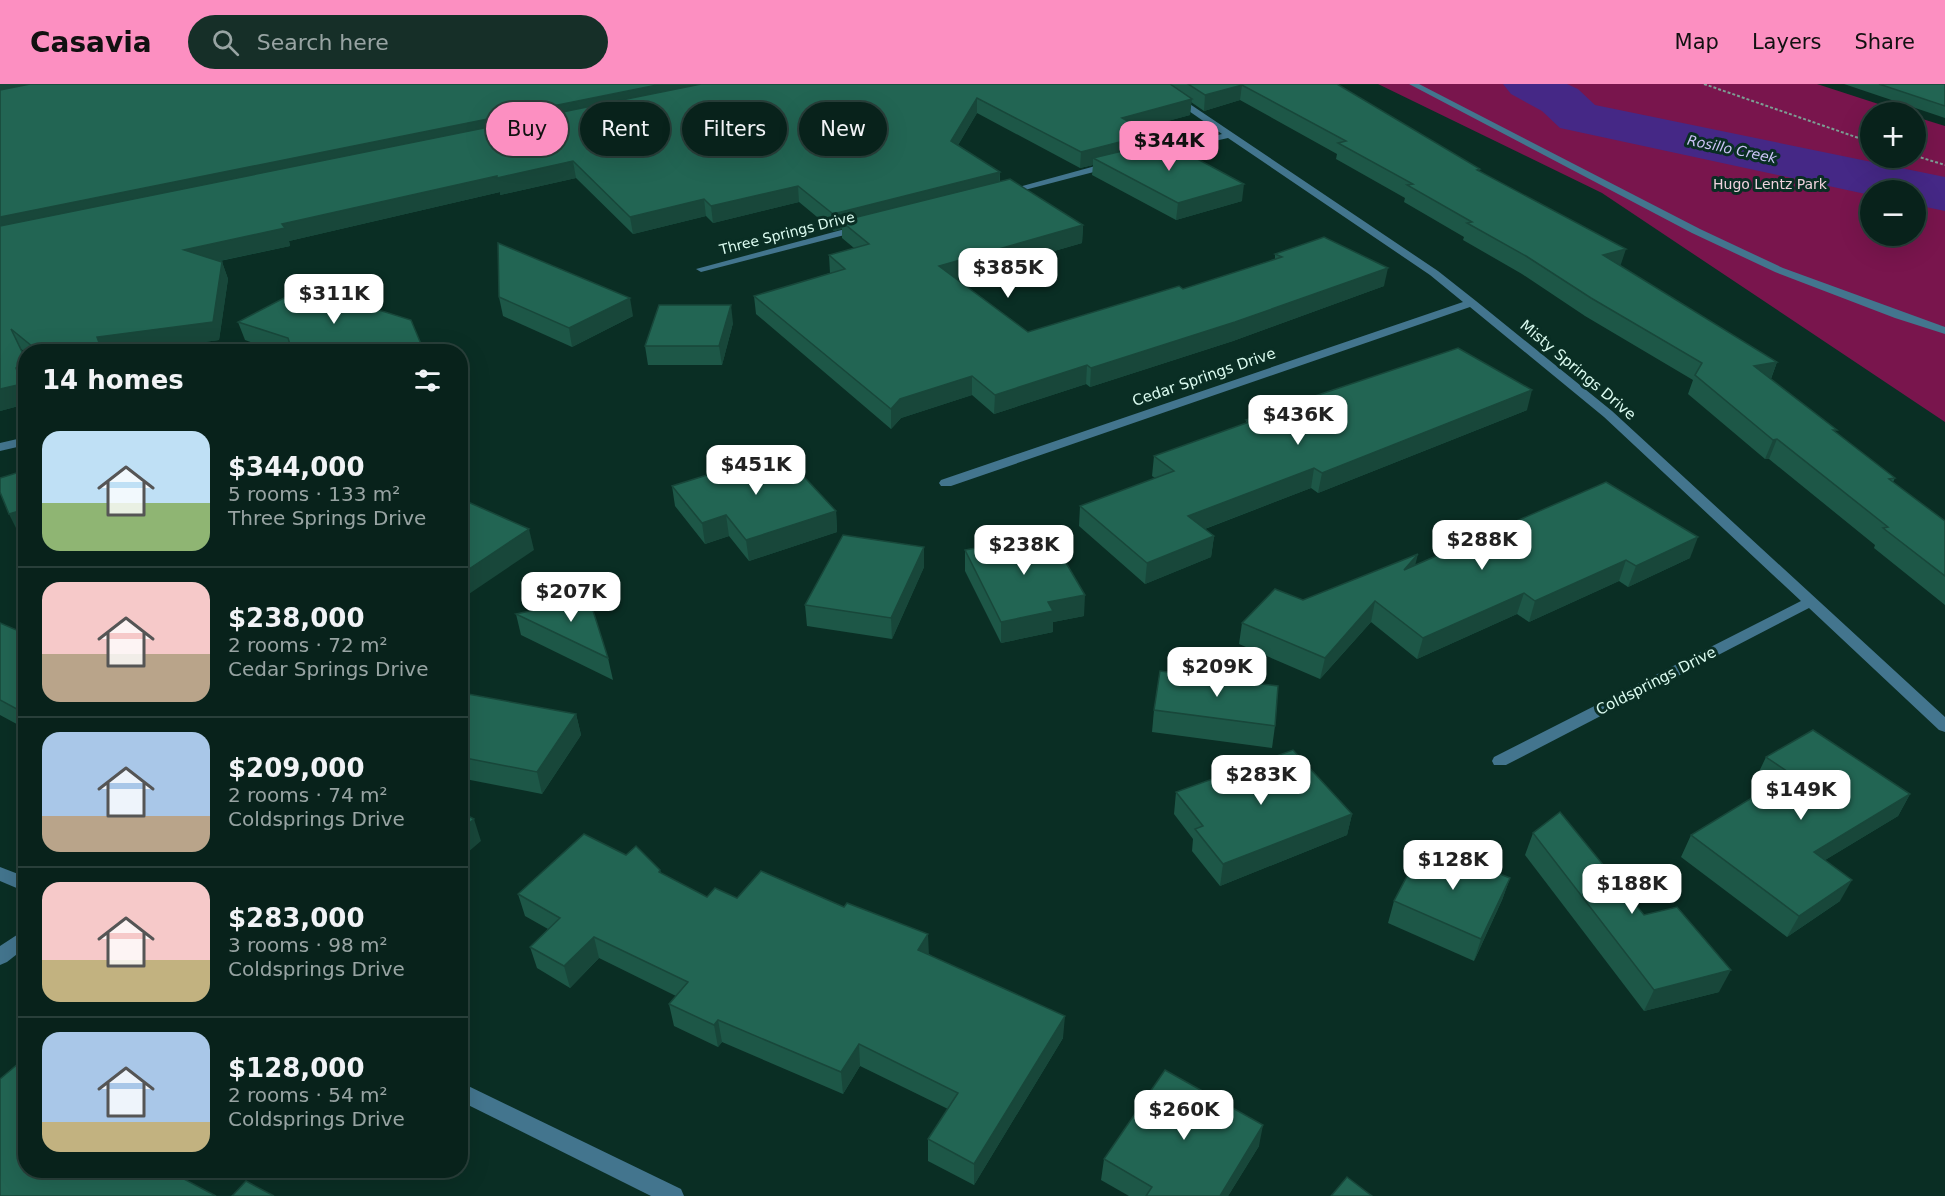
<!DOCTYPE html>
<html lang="en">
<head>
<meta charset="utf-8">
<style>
	body { margin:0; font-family:"DejaVu Sans",sans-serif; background:#162f28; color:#f1f3f6; height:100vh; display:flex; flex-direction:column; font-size:22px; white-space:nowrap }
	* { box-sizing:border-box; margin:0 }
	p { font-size:20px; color:#98a4a3 }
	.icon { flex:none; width:33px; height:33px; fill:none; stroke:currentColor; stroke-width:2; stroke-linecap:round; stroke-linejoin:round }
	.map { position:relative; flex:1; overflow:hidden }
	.sheet { position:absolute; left:18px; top:260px; width:450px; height:834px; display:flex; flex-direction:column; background:#08221b; border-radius:24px; box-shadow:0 6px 24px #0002,0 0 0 2px #293f3a }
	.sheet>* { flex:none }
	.top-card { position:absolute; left:486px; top:18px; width:570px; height:54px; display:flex; gap:12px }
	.fabs { position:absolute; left:1860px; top:18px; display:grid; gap:12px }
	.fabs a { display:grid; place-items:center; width:66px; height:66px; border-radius:50%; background:#08221b; box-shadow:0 6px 24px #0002,0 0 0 2px #293f3a; font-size:30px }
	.price { position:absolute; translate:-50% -51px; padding:0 14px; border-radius:12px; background:#fff; color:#222; font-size:20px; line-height:39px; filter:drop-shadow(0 2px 3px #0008) }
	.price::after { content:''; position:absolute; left:50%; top:36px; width:18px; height:14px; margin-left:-9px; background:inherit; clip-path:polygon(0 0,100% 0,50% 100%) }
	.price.active { background:#fc8fc1; color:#111 }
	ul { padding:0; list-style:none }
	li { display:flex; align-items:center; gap:18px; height:150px; padding:0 24px }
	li+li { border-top:2px solid #293f3a }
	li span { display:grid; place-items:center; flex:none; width:168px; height:120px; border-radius:18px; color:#555 }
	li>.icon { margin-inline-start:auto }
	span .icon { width:72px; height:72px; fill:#fffc; stroke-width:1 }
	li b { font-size:26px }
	h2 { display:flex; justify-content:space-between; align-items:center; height:72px; padding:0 24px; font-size:26px }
	.tag { padding:0 21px; border-radius:27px; background:#08221b; box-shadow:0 6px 24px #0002,0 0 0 2px #293f3a; font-size:21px; line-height:54px }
	.tag.active { background:#fc8fc1; color:#111 }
	header { display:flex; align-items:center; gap:36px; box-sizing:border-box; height:84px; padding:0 30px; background:#fc8fc1; color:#111 }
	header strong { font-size:28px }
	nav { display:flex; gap:33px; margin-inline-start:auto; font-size:21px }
	.search { width:420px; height:54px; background:#162f28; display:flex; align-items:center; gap:15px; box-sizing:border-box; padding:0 21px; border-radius:33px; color:#98a4a3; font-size:22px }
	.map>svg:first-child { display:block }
	.green { fill:#79154d; fill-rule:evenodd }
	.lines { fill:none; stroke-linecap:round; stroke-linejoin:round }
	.river { fill:#452886; fill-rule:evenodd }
	.path { stroke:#7c9e93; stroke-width:2; stroke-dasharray:3 2; stroke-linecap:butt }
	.minor { fill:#43758e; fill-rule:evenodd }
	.wall { fill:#1d5747 }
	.shaded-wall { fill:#18473a }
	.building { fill:#226553; stroke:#18473a; stroke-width:1.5 }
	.labels { text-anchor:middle; stroke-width:6; stroke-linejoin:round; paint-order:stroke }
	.far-water-label { font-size:14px; font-style:italic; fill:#ccc4f7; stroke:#0a2e24 }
	.far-park-label { font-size:14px; fill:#efd2dd; stroke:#0a2e24 }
	.far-street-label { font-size:14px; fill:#dbfbf0; stroke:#0a2e24 }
	.street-label { font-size:15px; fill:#dbfbf0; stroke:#0a2e24 }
</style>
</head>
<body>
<header>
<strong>Casavia</strong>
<div class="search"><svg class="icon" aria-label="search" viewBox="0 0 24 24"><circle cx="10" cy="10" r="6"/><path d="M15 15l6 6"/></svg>Search here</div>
<nav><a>Map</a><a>Layers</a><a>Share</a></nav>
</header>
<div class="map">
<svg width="1945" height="1112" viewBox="0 0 1945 1112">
	<rect width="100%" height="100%" fill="#0a2e24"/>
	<path class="green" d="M 1378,0 L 1817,0 L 1903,28 L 1870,28 L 1870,74 L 1916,74 L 1916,33 L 1945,42 L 1945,338 L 1602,109 ZM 1870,106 L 1916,106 L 1916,152 L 1870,152 Z"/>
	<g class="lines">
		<path class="river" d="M 1503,0 L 1567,0 L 1578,5 L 1595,21 L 1945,93 L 1945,127 L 1916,121 L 1916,106 L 1870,106 L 1870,111 L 1560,44 L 1542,27 L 1511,10 Z"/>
		<g class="path">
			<path d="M 1704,0 L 1870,58"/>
			<path d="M 1916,72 L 1945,81"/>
		</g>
		<g class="minor">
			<path d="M 1150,0 L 1160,0 L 1438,187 L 1476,217 L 1612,327 L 1945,633 L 1945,648 L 1939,646 L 1809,524 L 1506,681 L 1494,681 L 1492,677 L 1494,673 L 1801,517 L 1604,333 L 1470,223 L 951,402 L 941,402 L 939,399 L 941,396 L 1463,218 L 1430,191 L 1228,54 L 1157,70 L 1157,66 L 1222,50 Z"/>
			<path d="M 1409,0 L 1419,0 L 1700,145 L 1783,184 L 1945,243 L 1945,250 L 1895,234 L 1775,188 L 1692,149 Z"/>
			<path d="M 1110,78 L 1115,81 L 1113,83 L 1005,111 L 1000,108 Z"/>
			<path d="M 860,141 L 864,142 L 864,146 L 701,188 L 696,185 Z"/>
			<path d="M 26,353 L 26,361 L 0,367 L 0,359 Z"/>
			<path d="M 0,783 L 26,793 L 26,808 L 0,797 Z"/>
			<path d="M 26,845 L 26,863 L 7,878 L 0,881 L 0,862 Z"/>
			<path d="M 460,998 L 681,1105 L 684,1112 L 651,1112 L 460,1017 Z"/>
		</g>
	</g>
	<g class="wall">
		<path d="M 0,0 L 1337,0 L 1480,87 L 1621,182 L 1777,278 L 1771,295 L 1835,349 L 1895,394 L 1893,398 L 1945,437 L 1945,521 L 1874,464 L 1875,461 L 1769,375 L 1765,375 L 1688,310 L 1693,296 L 1585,232 L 1522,190 L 1463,156 L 1464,153 L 1404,118 L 1405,114 L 1336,75 L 1337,70 L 1240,16 L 1204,27 L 1191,18 L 1190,31 L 1141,44 L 1151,50 L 1151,60 L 1242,117 L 1176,136 L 1092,91 L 1093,81 L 1080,84 L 977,29 L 958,61 L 1000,88 L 1000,98 L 1083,141 L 1082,159 L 957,195 L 1028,248 L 1183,205 L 1275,175 L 1275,170 L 1384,202 L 1233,257 L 1090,303 L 1086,300 L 994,330 L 972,311 L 901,334 L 891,345 L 756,230 L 754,212 L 830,189 L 829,171 L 854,164 L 842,154 L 842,145 L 834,147 L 799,118 L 713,139 L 706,132 L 633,150 L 576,94 L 500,111 L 500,108 L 289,157 L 290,162 L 220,177 L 222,178 L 228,195 L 219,256 L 138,267 L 26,267 L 26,269 L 20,264 L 26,276 L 26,320 L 0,327 Z"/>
		<path d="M 1844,0 L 1945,0 L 1945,34 Z"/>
		<path d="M 499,213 L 633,232 L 572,263 L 503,232 Z"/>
		<path d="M 238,238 L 423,267 L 276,267 L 245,256 Z"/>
		<path d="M 733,239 L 722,281 L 648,281 L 645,262 Z"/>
		<path d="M 1527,326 L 1318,409 L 1311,404 L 1205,445 L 1214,452 L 1211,473 L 1145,500 L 1079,442 L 1080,422 L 1155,394 L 1152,392 L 1154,372 L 1246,339 L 1246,336 Z"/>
		<path d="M 672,402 L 836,427 L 837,448 L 749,477 L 729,452 L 705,460 L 675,422 Z"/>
		<path d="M 924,463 L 924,483 L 892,555 L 807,542 L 805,521 Z"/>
		<path d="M 965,466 L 1084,532 L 1053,538 L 1053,548 L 1001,559 L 965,487 Z"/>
		<path d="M 1690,474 L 1628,503 L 1619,497 L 1529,538 L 1517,530 L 1417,575 L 1371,538 L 1320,595 L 1239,560 L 1242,539 L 1303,516 L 1416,481 Z"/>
		<path d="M 516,530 L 608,574 L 613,596 L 521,551 Z"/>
		<path d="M 0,539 L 26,550 L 26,645 L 0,631 Z"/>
		<path d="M 460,619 L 576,630 L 581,651 L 542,710 L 460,694 Z"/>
		<path d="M 1154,626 L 1275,642 L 1272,664 L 1152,648 Z"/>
		<path d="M 1766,673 L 1910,710 L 1898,732 L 1825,776 L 1840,817 L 1787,853 L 1681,773 L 1691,751 L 1769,703 L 1756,694 Z"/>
		<path d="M 1176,708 L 1352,730 L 1347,751 L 1220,802 L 1192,767 L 1193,755 L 1174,730 Z"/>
		<path d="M 1533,749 L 1644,831 L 1719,908 L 1644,927 L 1525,771 Z"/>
		<path d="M 626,771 L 660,786 L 661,789 L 707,813 L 737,814 L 929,870 L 1063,954 L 974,1101 L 928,1077 L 928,1055 L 948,1025 L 860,982 L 843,1010 L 722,958 L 718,963 L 674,942 L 669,920 L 676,912 L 599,874 L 570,904 L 537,884 L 530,863 L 548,845 L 525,832 L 518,810 Z"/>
		<path d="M 1510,794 L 1502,816 L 1474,877 L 1388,839 L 1394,817 Z"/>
		<path d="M 1259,1062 L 1228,1112 L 1129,1112 L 1101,1096 L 1104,1075 Z"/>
	</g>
	<g class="shaded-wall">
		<path d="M 0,0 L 72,0 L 0,12 Z"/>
		<path d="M 662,0 L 739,0 L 0,151 L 0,133 Z"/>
		<path d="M 1242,1 L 1240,16 L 1204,27 L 1205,11 Z"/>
		<path d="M 977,14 L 977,29 L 951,73 L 951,57 Z"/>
		<path d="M 1192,15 L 1190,31 L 1121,50 L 1122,34 Z"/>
		<path d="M 1151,50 L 1150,66 L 1093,74 L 1093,81 L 1080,84 L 1081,68 Z"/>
		<path d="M 573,77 L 576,94 L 500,111 L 500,108 L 289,157 L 290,162 L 190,183 L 184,166 L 282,140 L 497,92 Z"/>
		<path d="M 1000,88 L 999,105 L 841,137 L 842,145 L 834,147 L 833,130 Z"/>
		<path d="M 1244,100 L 1242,117 L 1176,136 L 1178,119 Z"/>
		<path d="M 798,102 L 799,118 L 713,139 L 711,122 Z"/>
		<path d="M 704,115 L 706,132 L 633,150 L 630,133 Z"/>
		<path d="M 1083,141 L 1082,159 L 940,200 L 939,182 Z"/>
		<path d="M 1626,165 L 1620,183 L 1603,171 Z"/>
		<path d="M 222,178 L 228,195 L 219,256 L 138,267 L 89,267 L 97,253 Z"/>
		<path d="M 1388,184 L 1384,202 L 1233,257 L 1090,303 L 1091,284 Z"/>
		<path d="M 630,214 L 633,232 L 572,263 L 569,244 Z"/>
		<path d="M 731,221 L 733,239 L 722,281 L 719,262 Z"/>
		<path d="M 421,260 L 423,267 L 418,267 Z"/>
		<path d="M 1777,278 L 1770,297 L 1754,282 Z"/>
		<path d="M 1087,281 L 1086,300 L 994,330 L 995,311 Z"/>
		<path d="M 26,282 L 26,320 L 0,327 L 0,305 L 16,284 Z"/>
		<path d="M 972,292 L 972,311 L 901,334 L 891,345 L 891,325 L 900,315 Z"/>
		<path d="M 1532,306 L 1527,326 L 1318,409 L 1322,389 Z"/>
		<path d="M 1777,355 L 1769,375 L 1765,375 L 1773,356 Z"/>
		<path d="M 1314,384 L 1311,404 L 1186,452 L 1188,432 Z"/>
		<path d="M 26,425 L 26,448 L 19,450 L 9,430 Z"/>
		<path d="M 836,427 L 837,448 L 749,477 L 746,456 Z"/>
		<path d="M 726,431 L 729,452 L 705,460 L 702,439 Z"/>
		<path d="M 529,445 L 534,466 L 460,516 L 460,491 Z"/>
		<path d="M 1214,452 L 1211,473 L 1145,500 L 1147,479 Z"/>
		<path d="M 1698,453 L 1690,474 L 1628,503 L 1636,482 Z"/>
		<path d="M 924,463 L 924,483 L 892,555 L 891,534 Z"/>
		<path d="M 1418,470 L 1413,490 L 1404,486 Z"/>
		<path d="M 1626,476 L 1619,497 L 1529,538 L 1535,517 Z"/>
		<path d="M 1524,509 L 1517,530 L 1417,575 L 1423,554 Z"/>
		<path d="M 1085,511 L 1084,532 L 1053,538 L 1053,548 L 1001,559 L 1001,538 L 1048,518 Z"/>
		<path d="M 1375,517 L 1371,538 L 1320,595 L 1325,574 Z"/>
		<path d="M 576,630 L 581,651 L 542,710 L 537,688 Z"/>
		<path d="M 1910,710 L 1898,732 L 1802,790 L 1814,768 Z"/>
		<path d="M 1352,730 L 1347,751 L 1220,802 L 1223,780 Z"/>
		<path d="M 474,735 L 481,757 L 460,775 L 460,747 Z"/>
		<path d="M 1510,794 L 1502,816 L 1474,877 L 1481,855 Z"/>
		<path d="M 1852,796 L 1840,817 L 1787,853 L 1799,832 Z"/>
		<path d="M 928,850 L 929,872 L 918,866 Z"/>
		<path d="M 594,853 L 599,874 L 570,904 L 564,882 Z"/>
		<path d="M 1731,886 L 1719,908 L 1644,927 L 1654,906 Z"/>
		<path d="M 1065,932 L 1063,954 L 974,1101 L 974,1080 Z"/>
		<path d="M 718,936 L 722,958 L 718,963 L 714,941 Z"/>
		<path d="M 859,960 L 860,982 L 843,1010 L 841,988 Z"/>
		<path d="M 1263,1041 L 1259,1062 L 1228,1112 L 1220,1112 Z"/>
	</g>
	<g class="building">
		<path d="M 30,0 L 662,0 L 0,133 L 0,6 Z"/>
		<path d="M 701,0 L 1170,0 L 1192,15 L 1122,34 L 1151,50 L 1081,68 L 977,14 L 951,57 L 1000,88 L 833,130 L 798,102 L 711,122 L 704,115 L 630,133 L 573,77 L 497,94 L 497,92 L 282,140 L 285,144 L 184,166 L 222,178 L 213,238 L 97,253 L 101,264 L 89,267 L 38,267 L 11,245 L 26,276 L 26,282 L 16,284 L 22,300 L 0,305 L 0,142 Z"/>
		<path d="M 1188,0 L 1337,0 L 1480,85 L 1477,86 L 1626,165 L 1603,171 L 1777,278 L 1754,282 L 1837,346 L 1833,346 L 1895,394 L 1889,395 L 1945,437 L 1945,492 L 1883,444 L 1888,443 L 1777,355 L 1773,356 L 1695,291 L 1702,279 L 1591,214 L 1526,172 L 1467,139 L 1472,138 L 1407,101 L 1413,100 L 1338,59 L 1346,57 L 1242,1 L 1205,11 Z"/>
		<path d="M 1879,0 L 1945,0 L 1945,22 Z"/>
		<path d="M 1164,57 L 1244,100 L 1178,119 L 1093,74 Z"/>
		<path d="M 1010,95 L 1083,141 L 939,182 L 1028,248 L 1179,202 L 1183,205 L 1282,173 L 1275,170 L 1324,153 L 1388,184 L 1235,238 L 1091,284 L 1087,281 L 995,311 L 972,292 L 900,315 L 891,325 L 754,212 L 845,185 L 829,171 L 869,160 L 841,137 Z"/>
		<path d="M 498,159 L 630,214 L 569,244 L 499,213 Z"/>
		<path d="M 305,203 L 411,236 L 421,260 L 418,267 L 292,267 L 288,254 L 238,238 Z"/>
		<path d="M 659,221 L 731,221 L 719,262 L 645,262 Z"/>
		<path d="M 1458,264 L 1532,306 L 1322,389 L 1314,384 L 1188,432 L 1214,452 L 1147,479 L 1080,422 L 1174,387 L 1154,372 L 1249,338 L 1246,336 L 1306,315 Z"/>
		<path d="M 781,368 L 836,427 L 746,456 L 726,431 L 702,439 L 672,402 Z"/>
		<path d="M 26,386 L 26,425 L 9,430 L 0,408 L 0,394 Z"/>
		<path d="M 1606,398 L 1698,453 L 1636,482 L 1626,476 L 1535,517 L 1524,509 L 1423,554 L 1375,517 L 1325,574 L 1242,539 L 1275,505 L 1303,516 L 1418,470 L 1404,486 Z"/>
		<path d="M 468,418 L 529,445 L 460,491 L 460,423 Z"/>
		<path d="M 1049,450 L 1085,511 L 1048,518 L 1053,527 L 1001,538 L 965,466 Z"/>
		<path d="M 843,451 L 924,463 L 891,534 L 805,521 Z"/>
		<path d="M 589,514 L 608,574 L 516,530 Z"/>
		<path d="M 0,539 L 26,550 L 26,630 L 0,616 Z"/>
		<path d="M 1160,587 L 1278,602 L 1275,642 L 1154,626 Z"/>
		<path d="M 468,610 L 576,630 L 537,688 L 460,673 L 460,619 Z"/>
		<path d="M 1813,646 L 1910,710 L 1814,768 L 1852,796 L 1799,832 L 1691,751 L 1791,690 L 1766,673 Z"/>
		<path d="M 1293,666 L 1352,730 L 1223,780 L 1195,745 L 1203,742 L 1176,708 Z"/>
		<path d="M 460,728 L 474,735 L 460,747 Z"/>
		<path d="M 1560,728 L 1644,831 L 1677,823 L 1731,886 L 1654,906 L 1533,749 Z"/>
		<path d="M 584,750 L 626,771 L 636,762 L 660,786 L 659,788 L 707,813 L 715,804 L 737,814 L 761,787 L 844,823 L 847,819 L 928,850 L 918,866 L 1065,932 L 974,1080 L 928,1055 L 958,1009 L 859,960 L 841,988 L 718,936 L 714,941 L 669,920 L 688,898 L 594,853 L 564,882 L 530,863 L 560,834 L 518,810 Z"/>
		<path d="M 1424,760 L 1510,794 L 1481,855 L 1394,817 Z"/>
		<path d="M 26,973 L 26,1086 L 167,1086 L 216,1112 L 0,1112 L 0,995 Z"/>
		<path d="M 1165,986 L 1263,1041 L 1220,1112 L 1146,1112 L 1152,1103 L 1104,1075 Z"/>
		<path d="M 1347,1093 L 1372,1112 L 1331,1112 Z"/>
		<path d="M 246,1097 L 274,1112 L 232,1112 Z"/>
	</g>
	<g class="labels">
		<g class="far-water-label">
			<text transform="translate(1732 65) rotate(12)" y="5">Rosillo Creek</text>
		</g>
		<g class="far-park-label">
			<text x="1770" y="105">Hugo Lentz Park</text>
		</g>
		<g class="far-street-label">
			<text transform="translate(787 149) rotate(-14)" y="5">Three Springs Drive</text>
		</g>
		<g class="street-label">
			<text transform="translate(1578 286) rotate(40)" y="5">Misty Springs Drive</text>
			<text transform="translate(1204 293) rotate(-19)" y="5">Cedar Springs Drive</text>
			<text transform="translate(1656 597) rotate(-27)" y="5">Coldsprings Drive</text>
		</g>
	</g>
</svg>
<div class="fabs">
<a>+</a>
<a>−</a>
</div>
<b class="price active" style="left:1169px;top:88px">$344K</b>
<b class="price" style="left:1008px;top:215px">$385K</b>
<b class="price" style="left:334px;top:241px">$311K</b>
<b class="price" style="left:1298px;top:362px">$436K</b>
<b class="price" style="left:756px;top:412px">$451K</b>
<b class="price" style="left:1482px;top:487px">$288K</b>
<b class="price" style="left:1024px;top:492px">$238K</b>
<b class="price" style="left:571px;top:539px">$207K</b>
<b class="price" style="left:1217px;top:614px">$209K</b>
<b class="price" style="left:1261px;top:722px">$283K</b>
<b class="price" style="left:1801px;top:737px">$149K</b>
<b class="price" style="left:1453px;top:807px">$128K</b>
<b class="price" style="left:1632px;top:831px">$188K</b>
<b class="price" style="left:1184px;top:1057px">$260K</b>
<div class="top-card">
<a class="tag active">Buy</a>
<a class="tag">Rent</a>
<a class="tag">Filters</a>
<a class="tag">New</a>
</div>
<section class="sheet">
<h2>14 homes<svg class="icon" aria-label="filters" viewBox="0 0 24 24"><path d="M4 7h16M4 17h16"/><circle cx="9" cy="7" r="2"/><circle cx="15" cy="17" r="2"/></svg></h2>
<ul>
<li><span style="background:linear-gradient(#bfe0f5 60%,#8fb573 0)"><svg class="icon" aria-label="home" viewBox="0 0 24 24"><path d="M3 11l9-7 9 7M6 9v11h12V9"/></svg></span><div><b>$344,000</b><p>5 rooms · 133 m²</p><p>Three Springs Drive</p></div></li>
<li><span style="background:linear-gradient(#f6c9c9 60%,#b9a48a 0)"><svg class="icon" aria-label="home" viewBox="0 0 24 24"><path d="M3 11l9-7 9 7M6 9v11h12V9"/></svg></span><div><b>$238,000</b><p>2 rooms · 72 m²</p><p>Cedar Springs Drive</p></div></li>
<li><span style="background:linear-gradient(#a9c7e8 70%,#b9a48a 0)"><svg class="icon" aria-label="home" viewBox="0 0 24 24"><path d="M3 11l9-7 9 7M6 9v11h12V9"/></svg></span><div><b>$209,000</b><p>2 rooms · 74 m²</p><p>Coldsprings Drive</p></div></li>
<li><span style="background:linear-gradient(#f6c9c9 65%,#c2b280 0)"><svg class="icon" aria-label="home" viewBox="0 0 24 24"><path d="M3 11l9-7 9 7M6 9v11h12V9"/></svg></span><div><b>$283,000</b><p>3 rooms · 98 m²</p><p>Coldsprings Drive</p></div></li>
<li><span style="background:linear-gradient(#a9c7e8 75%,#c2b280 0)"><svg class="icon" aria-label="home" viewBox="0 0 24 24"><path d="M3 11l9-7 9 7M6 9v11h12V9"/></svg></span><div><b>$128,000</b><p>2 rooms · 54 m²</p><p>Coldsprings Drive</p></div></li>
</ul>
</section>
</div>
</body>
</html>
